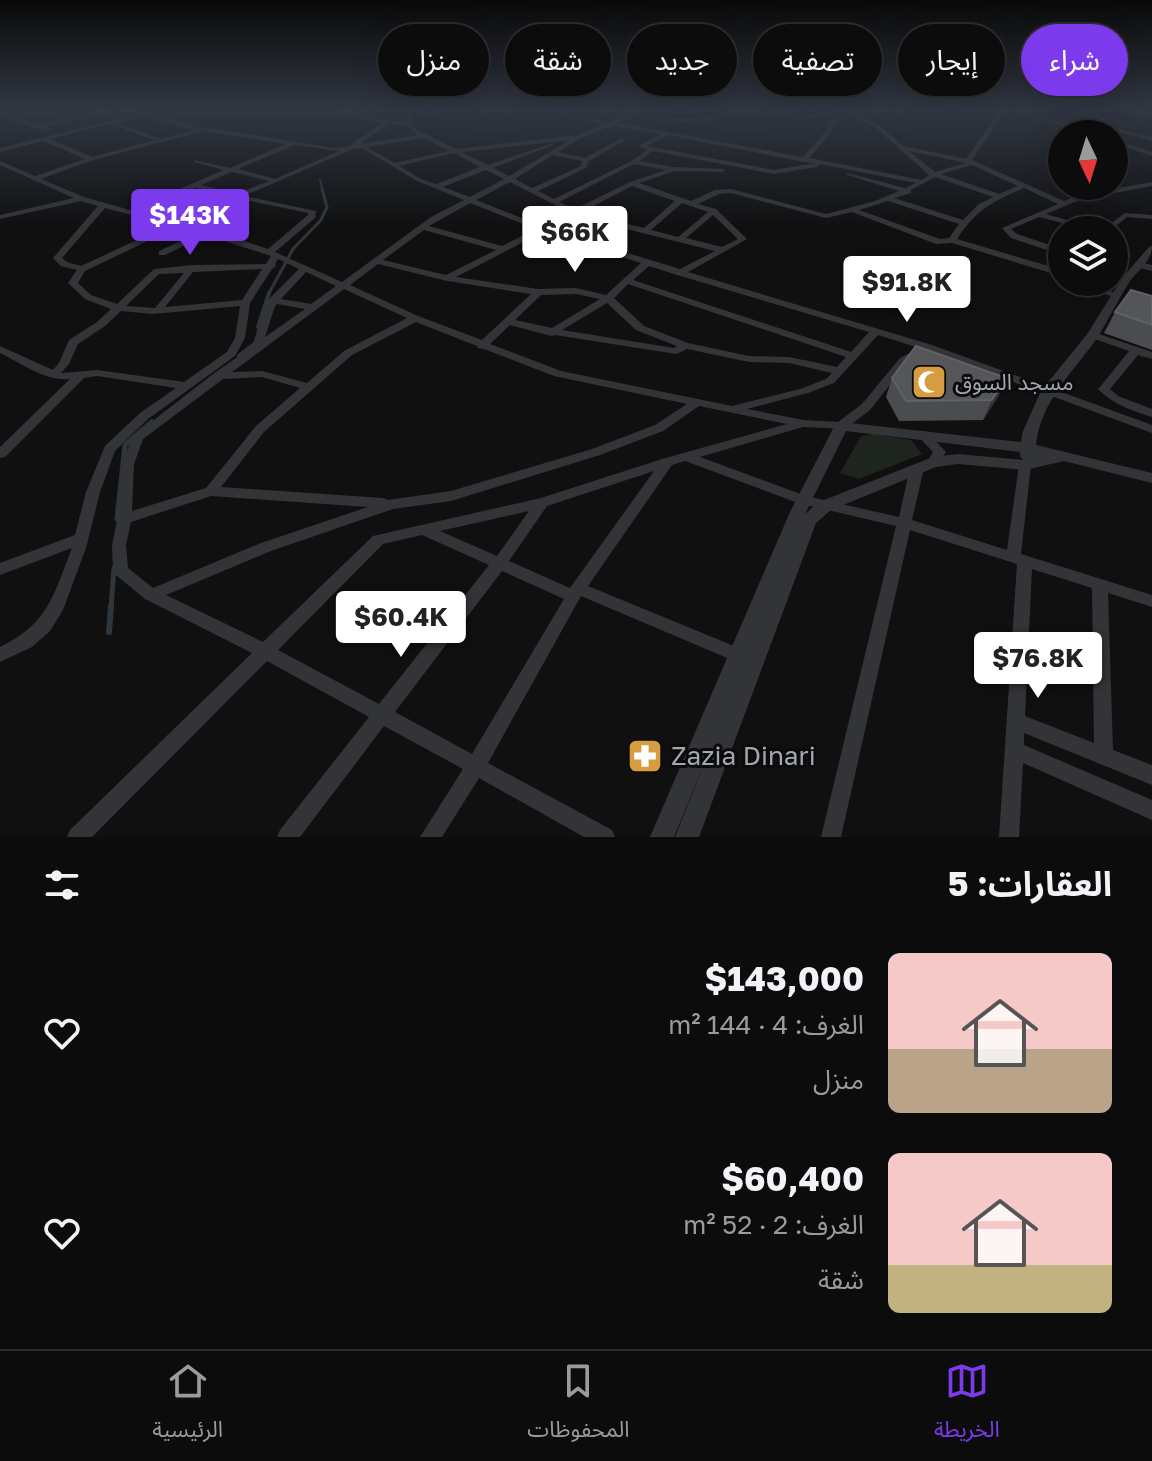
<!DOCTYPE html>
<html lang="ar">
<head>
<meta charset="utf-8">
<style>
	body { margin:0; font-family:"Golos Text","Noto Sans Arabic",sans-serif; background:#151516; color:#f1f3f6; direction:rtl; height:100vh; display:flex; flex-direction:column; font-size:30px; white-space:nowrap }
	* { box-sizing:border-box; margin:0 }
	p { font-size:26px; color:#9a9b9d }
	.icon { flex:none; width:44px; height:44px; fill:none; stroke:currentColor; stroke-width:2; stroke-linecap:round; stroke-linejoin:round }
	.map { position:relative; height:837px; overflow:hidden; direction:ltr }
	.details { display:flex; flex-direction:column; background:#0c0c0d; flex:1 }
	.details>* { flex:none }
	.banner { position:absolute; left:24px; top:24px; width:1104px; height:72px; direction:rtl; display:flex; gap:16px }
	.needle { width:52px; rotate:176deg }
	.tools { position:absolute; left:1048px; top:120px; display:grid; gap:16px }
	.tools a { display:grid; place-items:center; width:80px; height:80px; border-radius:50%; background:#0c0c0d; box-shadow:0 8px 32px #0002,0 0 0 2px #2c2c2e; font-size:40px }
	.price { position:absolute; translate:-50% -68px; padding:0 18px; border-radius:8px; background:#fff; color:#222; font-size:26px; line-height:52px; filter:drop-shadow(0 2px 4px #0008) }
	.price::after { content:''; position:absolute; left:50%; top:48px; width:24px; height:18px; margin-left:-12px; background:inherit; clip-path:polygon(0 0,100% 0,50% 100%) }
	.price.selected { background:#7c3aed; color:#fff }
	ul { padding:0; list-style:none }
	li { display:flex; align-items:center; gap:24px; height:200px; padding:0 40px }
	li span { display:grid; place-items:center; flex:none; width:224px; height:160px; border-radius:12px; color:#555 }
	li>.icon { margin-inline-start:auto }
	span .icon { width:96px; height:96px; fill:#fffc; stroke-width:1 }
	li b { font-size:34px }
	h2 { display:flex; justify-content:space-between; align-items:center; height:96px; padding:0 40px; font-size:34px }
	.tag { padding:0 28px; border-radius:36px; background:#0c0c0d; box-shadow:0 8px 32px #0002,0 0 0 2px #2c2c2e; font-size:28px; line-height:72px }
	.tag.selected { background:#7c3aed; color:#fff }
	.tabs { display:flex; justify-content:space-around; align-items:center; height:112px; border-top:2px solid #2c2c2e; background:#0c0c0d; font-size:22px; color:#9a9b9d }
	.tabs a { display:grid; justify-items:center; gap:4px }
	.tabs .selected { color:#7c3aed }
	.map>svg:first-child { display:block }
	.green { fill:#1e251f }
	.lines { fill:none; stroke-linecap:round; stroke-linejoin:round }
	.stream-far4 { stroke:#2f363b; stroke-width:2 }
	.stream-far3 { stroke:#2f363b; stroke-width:3 }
	.stream-far2 { stroke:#2f363b; stroke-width:4 }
	.stream-far1 { stroke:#2f363b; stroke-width:5 }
	.stream { stroke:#2f363b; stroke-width:6 }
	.minor { fill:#333437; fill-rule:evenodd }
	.tertiary { fill:#333437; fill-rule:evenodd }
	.wall { fill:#4b4c4f }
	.shaded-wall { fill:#2f3032 }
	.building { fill:#54565a; stroke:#606267; stroke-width:2 }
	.labels { text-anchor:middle; stroke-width:6; stroke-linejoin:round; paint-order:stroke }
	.poi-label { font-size:22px; fill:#a2a7b0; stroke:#0b0b0c; text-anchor:start }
	.near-poi-label { font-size:26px; fill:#a2a7b0; stroke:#0b0b0c; text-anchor:start }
</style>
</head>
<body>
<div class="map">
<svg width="1152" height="837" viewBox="0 0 1152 837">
	<rect width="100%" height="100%" fill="#101011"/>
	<path class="green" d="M 872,434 L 911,440 L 922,454 L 859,479 L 840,473 L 861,436 Z"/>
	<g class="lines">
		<path class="stream-far4" d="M 320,180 L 323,191"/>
		<path class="stream-far3" d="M 268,295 L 293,249 L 321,220 L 327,207 L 322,189"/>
		<g class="stream-far2">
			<path d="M 258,327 L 269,293"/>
			<path d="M 239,356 L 254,344"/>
			<path d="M 141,431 L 152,421"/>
		</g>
		<g class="stream-far1">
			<path d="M 117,519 L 125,445 L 143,429"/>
			<path d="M 111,608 L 114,568"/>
		</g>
		<path class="stream" d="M 109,632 L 111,606"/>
		<g class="minor">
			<path d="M 105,110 L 114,110 L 45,127 L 50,130 L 47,132 L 0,116 L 0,112 L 39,125 Z"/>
			<path d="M 118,110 L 144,112 L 198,127 L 199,129 L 204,127 L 334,148 L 349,146 L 382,123 L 337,110 L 345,110 L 378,119 L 406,122 L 407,115 L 403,110 L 409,110 L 411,113 L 460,110 L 457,112 L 413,116 L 412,124 L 417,130 L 456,149 L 578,135 L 603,125 L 550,110 L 558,110 L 609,123 L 642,110 L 649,110 L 618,123 L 803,157 L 825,132 L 834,115 L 802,119 L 770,114 L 762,117 L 739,113 L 710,121 L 660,123 L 657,121 L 660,119 L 710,117 L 738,110 L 762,113 L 778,110 L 776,111 L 802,115 L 850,110 L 879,125 L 903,146 L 966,159 L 1000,110 L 1006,110 L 972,160 L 1064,201 L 1080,195 L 1152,182 L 1152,186 L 1082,199 L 1046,214 L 1102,230 L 1125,213 L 1152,215 L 1152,219 L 1127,217 L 1111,230 L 1089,230 L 1039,217 L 1011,229 L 1017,234 L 1062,249 L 1062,255 L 1011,238 L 1002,228 L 1058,204 L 1024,188 C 993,201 976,210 957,239 L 1062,270 L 1061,276 L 952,243 L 936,244 L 852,212 L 826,218 L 731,193 L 719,194 L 698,204 L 716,209 L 747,239 L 688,272 L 932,345 L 1152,425 L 1152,433 L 929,351 L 908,362 L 870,410 L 845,429 L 803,427 L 700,457 L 806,496 L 899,517 L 910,468 L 912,465 L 922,465 L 924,468 L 912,520 L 1007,550 L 1019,465 L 1020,462 L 1030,462 L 1031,465 L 1021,554 L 1152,595 L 1152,607 L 1108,593 L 1113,750 L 1152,765 L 1152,785 L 1024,733 L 1024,745 L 1152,800 L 1152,820 L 1023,763 L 1019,837 L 999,837 L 1017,564 L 910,530 L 841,837 L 821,837 L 896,526 L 798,503 L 685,461 L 672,465 L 588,586 L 751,653 L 754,658 L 751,663 L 745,665 L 739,663 L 581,596 L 488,763 L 612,830 L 615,837 L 584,837 L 479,778 L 442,837 L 420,837 L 463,769 L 384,726 L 300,837 L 277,837 L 280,830 L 369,717 L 267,661 L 92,837 L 67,837 L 70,830 L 252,653 L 145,599 L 116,575 L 113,571 L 112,545 L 118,515 L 122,464 L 132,437 L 213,374 L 252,347 L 265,305 L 270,298 L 299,269 L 278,259 L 275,264 L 276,266 L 272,269 L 250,303 L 245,338 L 235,356 L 148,419 L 115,451 L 100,492 L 86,548 L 63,610 L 50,631 L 32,647 L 0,662 L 0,647 C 49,623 53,596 72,548 L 0,575 L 0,563 L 75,535 L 86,492 L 105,446 L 140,413 L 176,388 L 97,376 L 84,378 L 5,457 L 0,458 L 0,447 L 70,379 C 46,382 21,363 0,353 L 0,346 L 53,370 L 59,363 L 69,340 L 97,322 L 111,309 L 85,299 L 68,283 L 77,270 L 61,266 L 53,258 L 98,206 L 81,201 L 0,219 L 0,215 L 74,198 L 0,165 L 0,161 L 35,176 L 85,159 L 43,141 L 0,152 L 0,148 L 134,115 ZM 846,113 L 875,127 L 929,175 L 922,180 L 809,158 L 831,133 L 840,114 ZM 141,116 L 195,130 L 161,139 L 117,123 ZM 110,124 L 154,140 L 92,157 L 50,139 ZM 389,124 L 407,126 L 418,135 L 360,144 ZM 612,126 L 661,134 L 640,145 L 640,147 L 647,150 L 631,161 L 554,199 L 538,191 L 586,168 L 589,161 L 624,141 L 624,139 L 620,139 L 585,158 L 558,152 L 581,138 ZM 204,131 L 286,144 L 230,168 L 194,160 L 194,162 L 224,170 L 130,210 L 84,197 L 41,179 L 93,160 ZM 668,135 L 804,162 L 815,163 L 774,170 L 647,146 ZM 424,138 L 449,151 L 394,163 L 367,147 ZM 570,140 L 509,176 L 493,168 L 553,145 L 553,143 L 488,165 L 462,152 ZM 294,145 L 339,151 L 275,179 L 238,169 ZM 362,148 L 417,181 L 464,200 L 431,217 L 342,282 L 275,252 L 315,218 L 316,211 L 244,196 L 353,149 ZM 653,151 L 774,174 L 817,167 L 820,164 L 916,183 L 905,188 L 847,173 L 847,175 L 899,191 L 875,201 L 826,214 L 731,189 L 715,190 L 691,201 L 639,183 L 675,171 L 722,172 L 724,171 L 724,169 L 674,167 L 639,161 ZM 909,151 L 966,163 L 935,172 ZM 454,153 L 480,167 L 436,184 L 421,179 L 399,166 ZM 553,155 L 582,161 L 581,166 L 532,188 L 515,179 ZM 634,164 L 666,170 L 630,182 L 575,209 L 559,202 ZM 972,165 L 1018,186 L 999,194 L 941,174 ZM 486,170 L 504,179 L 470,197 L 443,187 ZM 232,172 L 269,181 L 237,194 L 201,185 ZM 935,177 L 993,197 L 979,204 L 963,220 L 894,198 L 911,193 L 911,190 ZM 510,182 L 569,212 L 542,226 L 476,200 ZM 632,186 L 675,201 L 644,228 L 580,213 ZM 195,188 L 219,194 L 161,218 L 138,212 ZM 226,196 L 308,213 L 308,215 L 268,249 L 233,237 L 169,220 ZM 888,201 L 959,224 L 949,238 L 940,239 L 859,210 ZM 470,203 L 536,229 L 502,246 L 429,226 ZM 682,203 L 708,212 L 678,237 L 651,230 ZM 105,208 L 169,225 L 81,266 L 67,262 L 62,258 ZM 713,215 L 738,239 L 722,247 L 686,238 ZM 574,216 L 715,251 L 680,269 L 549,229 ZM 177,227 L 198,233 L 159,251 L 159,255 L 165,255 L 206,235 L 271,256 L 266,264 L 192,265 L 154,269 L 117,304 L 91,295 L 78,283 L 85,271 ZM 424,230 L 496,250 L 446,275 L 383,260 ZM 543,232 L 641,263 L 606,295 L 576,288 L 538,289 L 456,277 ZM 378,264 L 447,281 L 531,294 L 482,340 L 418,316 L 350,285 ZM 649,266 L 677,275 L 869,332 L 851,352 L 633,280 ZM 262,269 L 242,300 L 165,307 L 193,272 ZM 306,272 L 336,286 L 311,304 L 281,299 ZM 184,273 L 155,308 L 126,306 L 159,274 ZM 628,284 L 846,357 L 837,367 L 789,357 L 749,356 L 688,343 L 644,326 L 614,298 ZM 344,289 L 407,318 L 344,351 L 307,383 L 262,371 L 232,372 ZM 576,294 L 600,299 L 552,328 L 515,320 L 541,295 ZM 607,303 L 636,330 L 677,346 L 674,348 L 562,330 ZM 277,304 L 305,309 L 265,337 L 275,306 ZM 240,306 L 235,338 L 227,352 L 184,382 L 97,370 L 61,373 L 69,364 L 78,344 L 105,326 L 121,311 L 153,314 ZM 416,322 L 477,346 L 478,348 L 484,349 L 554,376 L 687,404 L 655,425 L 592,449 L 451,491 L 388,500 L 383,498 L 221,487 L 264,432 L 352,355 ZM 510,325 L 551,336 L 555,335 L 676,354 L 687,349 L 749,362 L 789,363 L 832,373 L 826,379 L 800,389 L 732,406 L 561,371 L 490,344 ZM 878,335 L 919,348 L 900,358 L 862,404 L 838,422 L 804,420 L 747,409 L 808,393 L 834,383 ZM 262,377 L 300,388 L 256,426 L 206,488 L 132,511 L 134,464 L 143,439 L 223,379 ZM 699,406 L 787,424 L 662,459 L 541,498 L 373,536 L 263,642 L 166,595 L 271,551 L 393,509 L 451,501 L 600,455 L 663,431 ZM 654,471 L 570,588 L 509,561 L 547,506 ZM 211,496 L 368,507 L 261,543 L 153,588 L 128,568 L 126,545 L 131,522 ZM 529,511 L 497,556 L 440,531 ZM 422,535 L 489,565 L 379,704 L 278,650 L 383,544 ZM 1032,569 L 1092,588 L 1094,743 L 1025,716 ZM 502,571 L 564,599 L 472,754 L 395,712 Z"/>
			<path d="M 1011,110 L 1019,110 L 1096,134 L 1087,134 Z"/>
			<path d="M 1085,110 C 1096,109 1106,117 1110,127 L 1152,137 L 1152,141 L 1110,130 L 1108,134 L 1102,134 L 1105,128 L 1102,121 Z"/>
			<path d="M 1114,139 L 1152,152 L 1152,156 L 1114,143 Z"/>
			<path d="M 1139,262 L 1152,265 L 1152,271 L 1136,267 L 1135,265 Z"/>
			<path d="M 1066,282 L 1081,282 L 1122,295 L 1117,298 Z"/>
			<path d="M 1093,332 L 1152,352 L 1152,359 L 1138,355 L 1110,389 L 1118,396 L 1152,409 L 1152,417 C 1133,411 1112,404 1098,389 L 1100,387 L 1129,351 L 1089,337 L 1088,335 Z"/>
			<path d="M 923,431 L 927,432 L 946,452 L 938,465 L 933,466 L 927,462 L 933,452 L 917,435 Z"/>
		</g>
		<path class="tertiary" d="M 1152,246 C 1152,261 1139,269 1130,281 C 1119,298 1110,317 1099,335 C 1075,371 1041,399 1036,445 L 1152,473 L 1152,483 L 1064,461 L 1025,470 L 958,464 L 936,467 L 831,510 L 816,523 L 699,837 L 675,837 L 709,752 L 674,837 L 650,837 L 790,512 L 836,423 L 841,422 L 1021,442 L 1023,431 L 1041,391 L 1088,333 L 1122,278 L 1149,247 ZM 846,431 L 1020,452 L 1020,456 L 1023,460 L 958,454 L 933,457 L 819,502 L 805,514 Z"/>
	</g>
	<g class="wall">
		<path d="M 1152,296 L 1152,350 L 1104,333 L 1115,312 Z"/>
		<path d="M 892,378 L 1006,378 L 998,397 L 983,420 L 899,421 L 886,397 Z"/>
	</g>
	<path class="shaded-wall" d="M 1006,378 L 998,397 L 983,420 L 992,400 Z"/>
	<g class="building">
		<path d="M 1131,290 L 1152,296 L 1152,325 L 1115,312 Z"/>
		<path d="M 916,346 L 1006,378 L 992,400 L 906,401 L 892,378 Z"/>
	</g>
	<linearGradient id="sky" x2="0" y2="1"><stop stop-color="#090909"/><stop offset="0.48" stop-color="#313743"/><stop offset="1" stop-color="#313743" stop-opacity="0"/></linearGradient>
	<rect width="1152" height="227" fill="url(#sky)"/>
	<defs>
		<g id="mosque-square" transform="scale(1.8)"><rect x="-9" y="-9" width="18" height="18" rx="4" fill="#d89c40" stroke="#0b0b0c"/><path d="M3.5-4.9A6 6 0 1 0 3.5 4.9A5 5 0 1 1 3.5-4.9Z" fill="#fff"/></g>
		<g id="pharmacy-square" transform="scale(1.8)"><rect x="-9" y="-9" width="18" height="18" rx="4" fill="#d89c40" stroke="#0b0b0c"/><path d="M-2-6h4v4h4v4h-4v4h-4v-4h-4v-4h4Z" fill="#fff"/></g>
	</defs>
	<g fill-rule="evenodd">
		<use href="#mosque-square" x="929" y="382"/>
		<use href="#pharmacy-square" x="645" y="756"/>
	</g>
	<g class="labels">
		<g class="poi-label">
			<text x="955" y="390">مسجد السوق</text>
		</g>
		<g class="near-poi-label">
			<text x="671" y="765">Zazia Dinari</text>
		</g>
	</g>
</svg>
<div class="tools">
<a><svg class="needle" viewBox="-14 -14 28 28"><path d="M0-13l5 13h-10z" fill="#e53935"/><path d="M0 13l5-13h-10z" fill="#9a9b9d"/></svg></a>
<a><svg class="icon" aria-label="layers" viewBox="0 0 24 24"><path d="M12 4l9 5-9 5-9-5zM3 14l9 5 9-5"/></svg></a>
</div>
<b class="price selected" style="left:190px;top:257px">$143K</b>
<b class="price" style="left:575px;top:274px">$66K</b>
<b class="price" style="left:907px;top:324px">$91.8K</b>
<b class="price" style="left:401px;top:659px">$60.4K</b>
<b class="price" style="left:1038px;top:700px">$76.8K</b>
<div class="banner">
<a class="tag selected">شراء</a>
<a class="tag">إيجار</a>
<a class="tag">تصفية</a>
<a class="tag">جديد</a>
<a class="tag">شقة</a>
<a class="tag">منزل</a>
</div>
</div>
<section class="details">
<h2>العقارات: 5<svg class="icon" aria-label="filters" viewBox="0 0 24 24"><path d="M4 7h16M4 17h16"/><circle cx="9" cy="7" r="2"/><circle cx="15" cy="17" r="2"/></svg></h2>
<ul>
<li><span style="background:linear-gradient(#f6c9c9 60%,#b9a48a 0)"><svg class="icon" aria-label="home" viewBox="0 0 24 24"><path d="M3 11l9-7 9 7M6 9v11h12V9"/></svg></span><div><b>$143,000</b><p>الغرف: 4 · 144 m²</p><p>منزل</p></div><svg class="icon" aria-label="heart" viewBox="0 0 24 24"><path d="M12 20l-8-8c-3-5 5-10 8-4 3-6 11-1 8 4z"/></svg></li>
<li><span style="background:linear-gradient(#f6c9c9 70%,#c2b280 0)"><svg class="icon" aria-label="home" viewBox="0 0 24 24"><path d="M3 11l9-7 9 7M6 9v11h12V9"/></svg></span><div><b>$60,400</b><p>الغرف: 2 · 52 m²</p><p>شقة</p></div><svg class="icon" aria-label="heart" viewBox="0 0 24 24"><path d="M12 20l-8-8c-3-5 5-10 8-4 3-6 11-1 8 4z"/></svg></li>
</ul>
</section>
<nav class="tabs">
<a class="selected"><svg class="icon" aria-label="map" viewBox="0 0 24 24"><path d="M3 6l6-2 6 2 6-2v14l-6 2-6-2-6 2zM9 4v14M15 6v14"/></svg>الخريطة</a>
<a><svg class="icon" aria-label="saved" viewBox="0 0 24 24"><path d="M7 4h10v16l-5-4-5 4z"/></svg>المحفوظات</a>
<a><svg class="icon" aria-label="home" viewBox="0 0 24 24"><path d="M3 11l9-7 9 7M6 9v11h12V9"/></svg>الرئيسية</a>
</nav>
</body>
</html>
